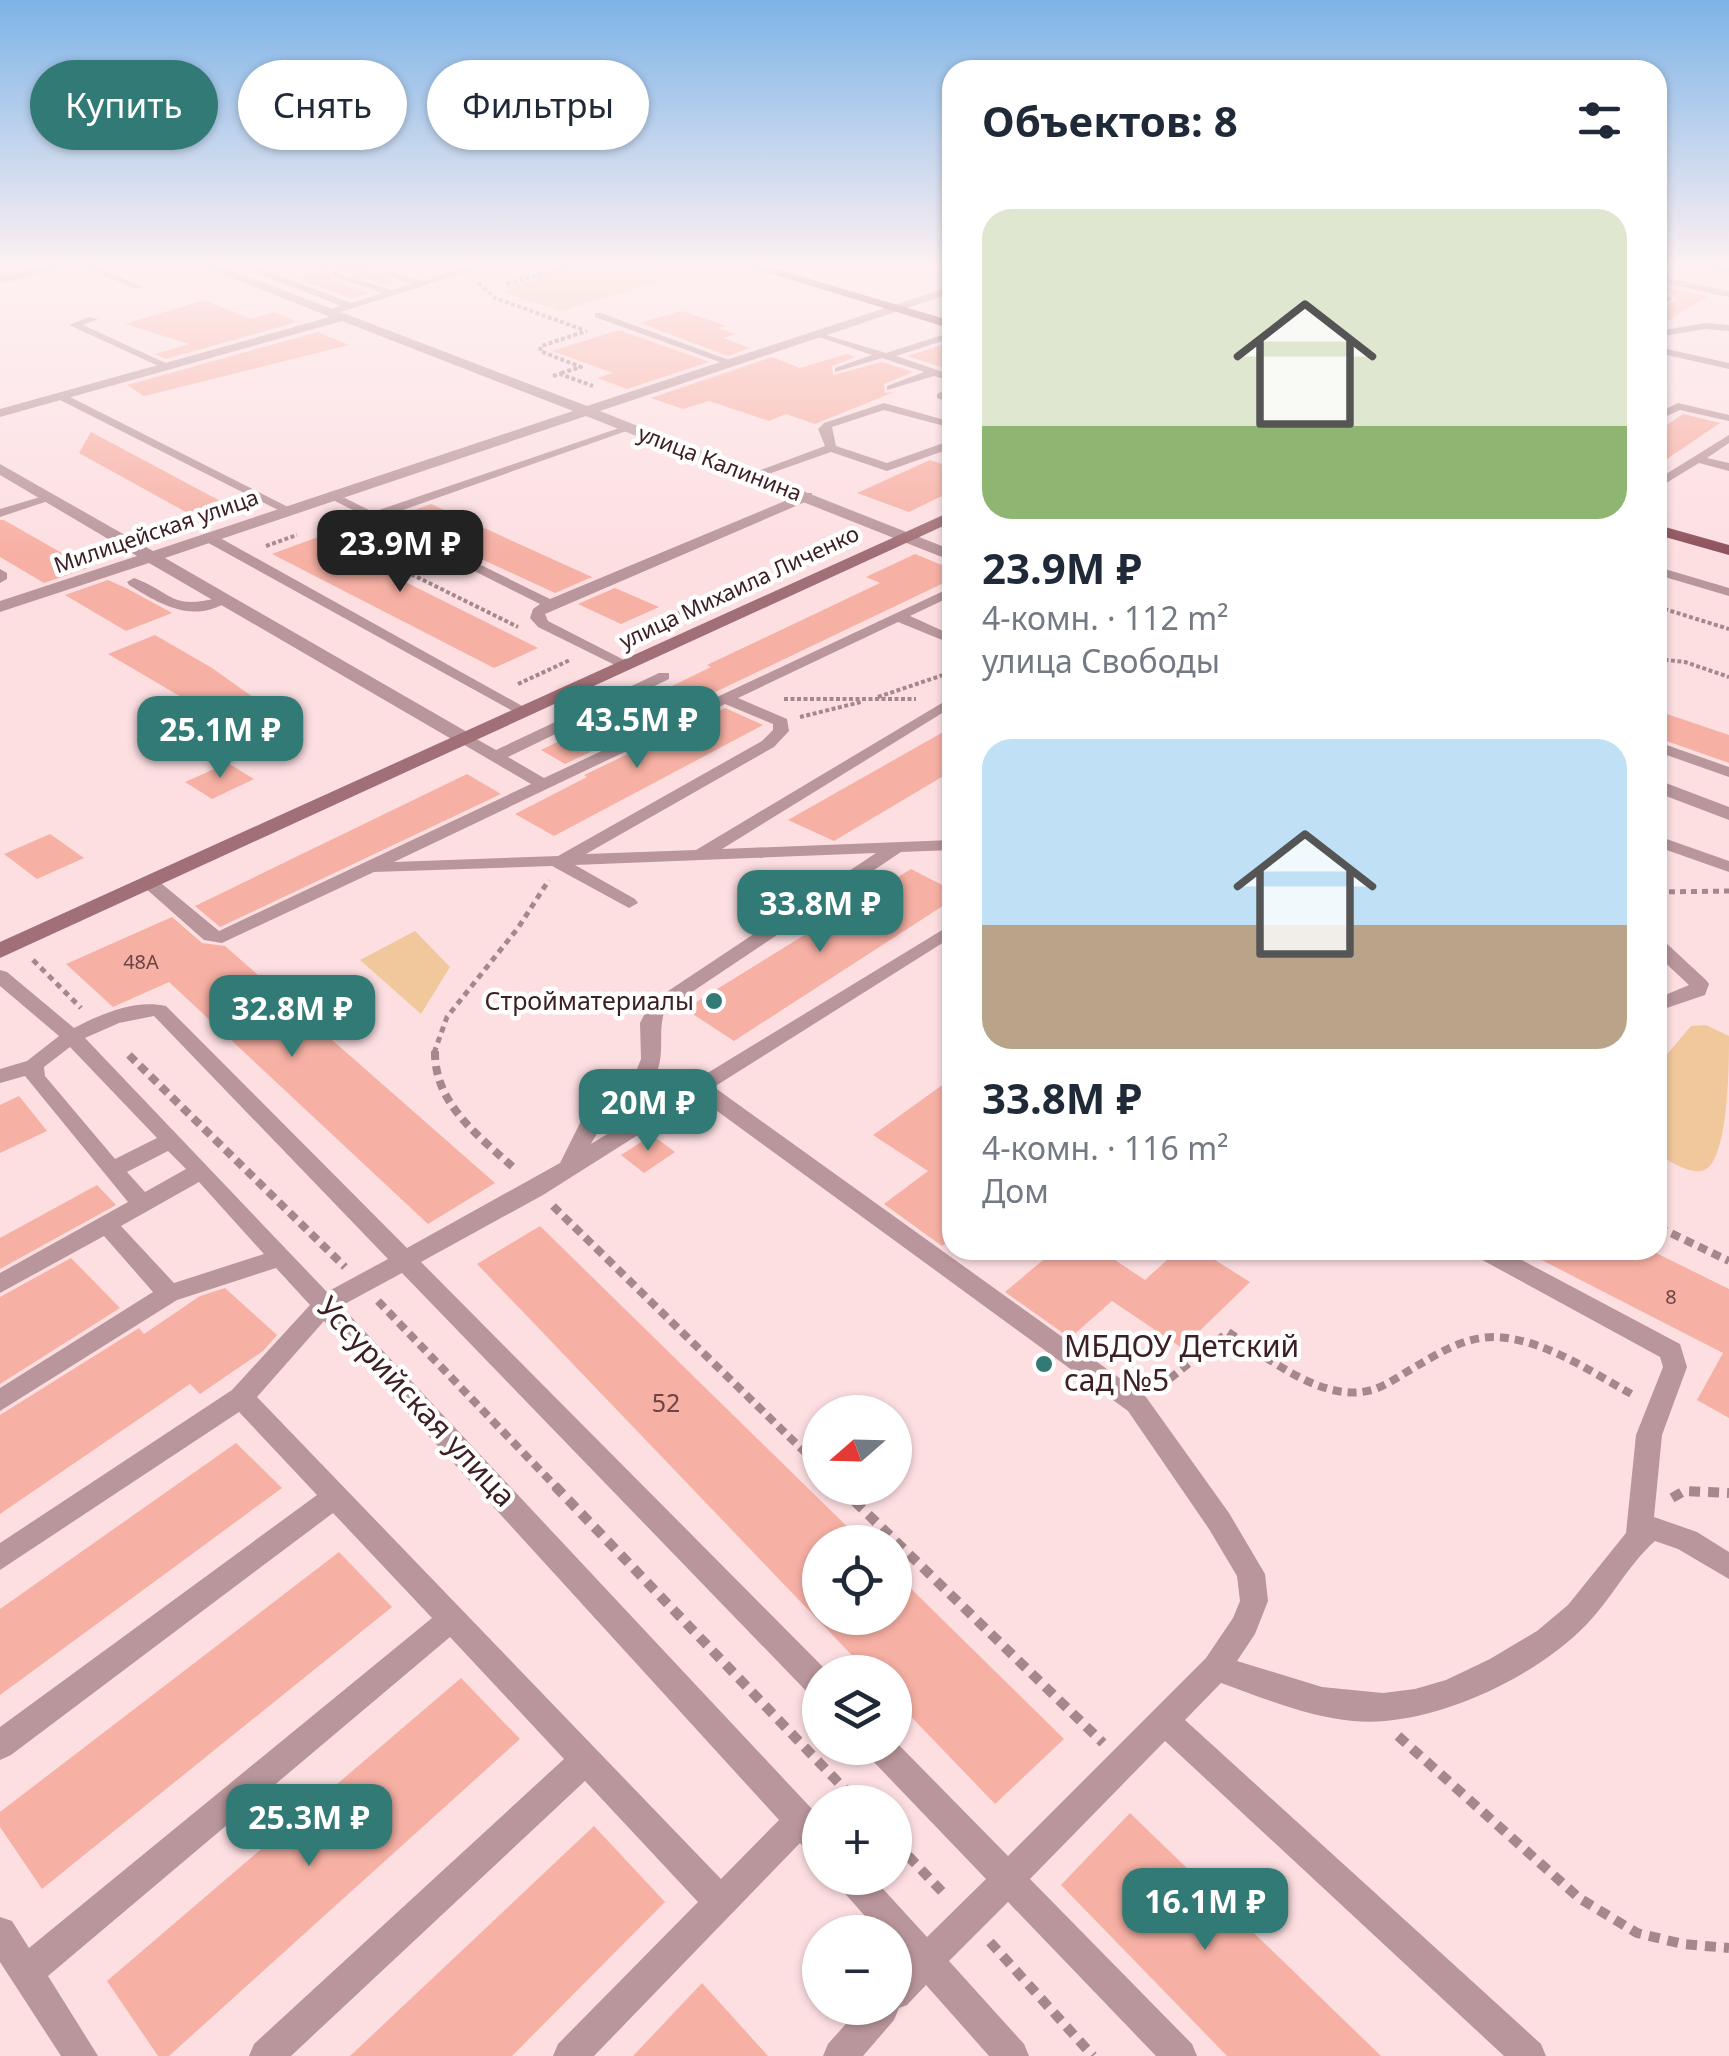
<!DOCTYPE html>
<html lang="ru">
<head>
<meta charset="utf-8">
<style>
	body { margin:0; font-family:"Noto Sans",sans-serif; background:#f6f6f7; color:#1f2937; height:100vh; display:flex; flex-direction:column; font-size:38px; white-space:nowrap }
	* { box-sizing:border-box; margin:0 }
	p { font-size:32px; color:#747a83 }
	.icon { flex:none; width:55px; height:55px; fill:none; stroke:currentColor; stroke-width:2; stroke-linecap:round; stroke-linejoin:round }
	.map { position:relative; flex:1; overflow:hidden }
	.details { position:absolute; left:942px; top:60px; width:725px; height:1200px; display:flex; flex-direction:column; background:#fff; border-radius:30px; box-shadow:0 2px 8px #0004 }
	.details>* { flex:none }
	.hud { position:absolute; left:30px; top:60px; width:762px; height:90px; display:flex; gap:20px }
	.needle { width:65px; rotate:250deg }
	.fabs { position:absolute; left:802px; top:1395px; display:grid; gap:20px }
	.fabs a { display:grid; place-items:center; width:110px; height:110px; border-radius:50%; background:#fff; box-shadow:0 2px 8px #0004; font-size:50px }
	.price { position:absolute; translate:-50% -85px; padding:0 22px; border-radius:20px; background:#317a75; color:#fff; font-size:32px; line-height:65px; filter:drop-shadow(0 2px 5px #0008) }
	.price::after { content:''; position:absolute; left:50%; top:60px; width:30px; height:22px; margin-left:-15px; background:inherit; clip-path:polygon(0 0,100% 0,50% 100%) }
	.price.on { background:#222; color:#fff }
	ul { padding:0; list-style:none }
	li { display:grid; align-content:center; gap:20px; height:530px; padding:0 40px }
	li span { display:grid; place-items:center; height:310px; border-radius:30px; color:#555 }
	li>.icon { margin-inline-start:auto }
	span .icon { width:180px; height:180px; fill:#fffc; stroke-width:1 }
	li b { font-size:42px }
	h2 { display:flex; justify-content:space-between; align-items:center; height:120px; padding:0 40px; font-size:42px }
	.pill { padding:0 35px; border-radius:45px; background:#fff; box-shadow:0 2px 8px #0004; font-size:35px; line-height:90px }
	.pill.on { background:#317a75; color:#fff }
	.map>svg:first-child { display:block }
	.green { fill:#f0c89c }
	.building { fill:#f7b0a4 }
	.lines { fill:none; stroke-linecap:round; stroke-linejoin:round }
	.path-far3 { stroke:#a5888c; stroke-width:4; stroke-dasharray:4 2.5; stroke-linecap:butt }
	.path-far2 { stroke:#a5888c; stroke-width:5; stroke-dasharray:6 5; stroke-linecap:butt }
	.path-far1 { stroke:#a5888c; stroke-width:8; stroke-dasharray:9 6; stroke-linecap:butt }
	.path { stroke:#a5888c; stroke-width:10; stroke-dasharray:11 8; stroke-linecap:butt }
	.lane { fill:#b9969b; fill-rule:evenodd }
	.street { fill:#b9969b; fill-rule:evenodd }
	.secondary { fill:#a16f76; fill-rule:evenodd }
	.primary { fill:#8e525c; fill-rule:evenodd }
	.poi-dot { fill:#317a75; stroke:#fff; stroke-width:4 }
	.labels { text-anchor:middle; stroke-width:9; stroke-linejoin:round; paint-order:stroke }
	.number-label { font-size:20px; fill:#6b4445 }
	.far-street-label { font-size:22px; fill:#3c2025; stroke:#fff }
	.poi-label { font-size:25px; fill:#3c2025; stroke:#fff; text-anchor:end }
	.near-number-label { font-size:25px; fill:#6b4445 }
	.near-poi-label { font-size:30px; fill:#3c2025; stroke:#fff; text-anchor:start }
	.near-street-label { font-size:30px; fill:#3c2025; stroke:#fff }
</style>
</head>
<body>
<div class="map">
<svg width="1729" height="2056" viewBox="0 0 1729 2056">
	<rect width="100%" height="100%" fill="#fddfe2"/>
	<g class="green">
		<path d="M 583,265 L 648,265 L 675,276 L 561,311 L 505,293 L 509,287 Z"/>
		<path d="M 415,931 L 450,967 L 421,1014 L 360,960 Z"/>
		<path d="M 1706,1025 L 1729,1036 C 1729,1065 1729,1168 1701,1171 C 1687,1173 1670,1161 1658,1155 L 1658,1065 L 1691,1026 Z"/>
	</g>
	<g class="building">
		<path d="M 342,265 L 361,265 L 396,282 L 387,285 L 331,269 L 332,280 L 370,293 L 351,299 L 293,277 Z"/>
		<path d="M 1658,286 L 1708,296 L 1658,327 L 1658,304 L 1669,305 L 1676,299 L 1671,293 L 1658,291 Z"/>
		<path d="M 204,300 L 250,319 L 275,312 L 297,322 L 166,359 L 155,354 L 189,344 L 125,324 Z"/>
		<path d="M 681,311 L 727,326 L 718,328 L 736,334 L 723,338 L 750,348 L 728,356 L 640,323 Z"/>
		<path d="M 619,330 L 709,362 L 627,389 L 597,378 L 613,373 L 552,351 Z"/>
		<path d="M 318,332 L 349,345 L 144,396 L 127,385 Z"/>
		<path d="M 945,344 L 952,346 L 952,371 L 908,356 Z"/>
		<path d="M 847,354 L 855,357 L 832,366 L 833,375 L 882,362 L 913,372 L 884,384 L 885,393 L 894,392 L 815,424 L 786,414 L 769,421 L 709,401 L 683,409 L 651,398 L 772,357 L 800,368 Z"/>
		<path d="M 1683,414 L 1720,423 L 1658,465 L 1658,431 Z"/>
		<path d="M 91,432 L 239,511 L 204,522 L 79,453 Z"/>
		<path d="M 930,460 L 952,467 L 952,491 L 909,512 L 857,493 Z"/>
		<path d="M 431,504 L 592,577 L 555,593 L 393,518 Z"/>
		<path d="M 0,520 L 4,520 L 88,568 L 44,583 L 0,557 Z"/>
		<path d="M 364,520 L 393,535 L 347,553 L 538,648 L 494,668 L 272,554 Z"/>
		<path d="M 915,554 L 952,569 L 952,579 L 565,764 L 541,750 L 711,667 L 707,665 L 880,583 L 866,577 Z"/>
		<path d="M 108,580 L 128,589 L 172,613 L 126,631 L 65,595 Z"/>
		<path d="M 615,588 L 659,607 L 621,624 L 578,604 Z"/>
		<path d="M 155,635 L 212,668 L 264,705 L 222,721 L 108,654 Z"/>
		<path d="M 725,708 L 763,725 L 554,836 L 515,814 L 587,777 L 584,775 Z"/>
		<path d="M 1658,711 L 1729,735 L 1729,763 L 1658,738 Z"/>
		<path d="M 952,727 L 952,771 L 834,841 L 788,820 Z"/>
		<path d="M 228,763 L 254,779 L 212,799 L 185,782 Z"/>
		<path d="M 467,774 L 501,794 L 220,927 L 195,906 Z"/>
		<path d="M 50,834 L 84,858 L 37,879 L 4,854 Z"/>
		<path d="M 911,869 L 952,890 L 952,900 L 734,1041 L 685,1009 Z"/>
		<path d="M 172,917 L 202,943 L 225,946 L 495,1183 L 428,1224 L 169,982 L 113,1007 L 66,964 Z"/>
		<path d="M 952,1078 L 952,1237 L 942,1246 L 884,1204 L 928,1171 L 873,1135 Z"/>
		<path d="M 19,1096 L 47,1131 L 0,1153 L 0,1105 Z"/>
		<path d="M 652,1135 L 675,1152 L 644,1173 L 621,1155 Z"/>
		<path d="M 97,1185 L 116,1205 L 0,1269 L 0,1238 Z"/>
		<path d="M 540,1226 L 863,1542 L 820,1542 L 820,1618 L 895,1618 L 895,1573 L 1064,1739 L 995,1804 L 895,1700 L 895,1672 L 868,1672 L 477,1264 Z"/>
		<path d="M 1055,1250 L 1100,1250 L 1145,1280 L 1178,1250 L 1199,1250 L 1250,1282 L 1182,1348 L 1112,1301 L 1070,1338 L 1005,1292 Z"/>
		<path d="M 1522,1250 L 1650,1250 L 1729,1289 L 1729,1418 L 1697,1400 L 1723,1353 Z"/>
		<path d="M 71,1258 L 120,1308 L 0,1384 L 0,1297 Z"/>
		<path d="M 225,1288 L 277,1335 L 263,1351 L 200,1394 L 190,1384 L 0,1514 L 0,1415 L 139,1328 L 144,1334 L 200,1296 Z"/>
		<path d="M 236,1443 L 282,1488 L 0,1695 L 0,1609 Z"/>
		<path d="M 339,1552 L 392,1607 L 42,1889 L 0,1827 L 0,1812 Z"/>
		<path d="M 461,1678 L 520,1739 L 169,2056 L 158,2056 L 107,1981 Z"/>
		<path d="M 1130,1813 L 1381,2056 L 1227,2056 L 1061,1885 Z"/>
		<path d="M 594,1826 L 665,1902 L 512,2056 L 350,2056 Z"/>
		<path d="M 702,1983 L 768,2056 L 633,2056 Z"/>
	</g>
	<g class="lines">
		<g class="path-far3">
			<path d="M 479,283 L 495,298 L 584,330"/>
			<path d="M 507,284 L 573,265"/>
			<path d="M 561,373 L 581,367 L 540,351 L 541,346 L 587,331"/>
			<path d="M 553,376 L 560,374 L 593,386"/>
			<path d="M 318,528 L 518,627"/>
			<path d="M 266,546 L 297,535"/>
			<path d="M 1658,607 L 1729,629"/>
			<path d="M 619,639 L 681,612"/>
			<path d="M 1658,659 L 1685,662 L 1729,677"/>
			<path d="M 518,684 L 570,660"/>
			<path d="M 878,697 L 952,672"/>
			<path d="M 784,699 L 916,699"/>
			<path d="M 800,717 L 861,702"/>
		</g>
		<g class="path-far2">
			<path d="M 1658,892 L 1729,891"/>
			<path d="M 33,960 L 81,1008"/>
			<path d="M 434,1053 L 447,1017 L 518,928 L 549,880"/>
		</g>
		<g class="path-far1">
			<path d="M 435,1051 C 434,1104 479,1136 515,1169"/>
			<path d="M 129,1055 L 345,1267"/>
			<path d="M 553,1206 L 820,1467"/>
			<path d="M 1658,1227 L 1729,1261"/>
			<path d="M 378,1301 L 558,1489"/>
			<path d="M 1158,1388 L 1228,1332 C 1267,1357 1325,1406 1375,1389 C 1391,1383 1407,1371 1422,1363 C 1444,1350 1467,1337 1494,1337 C 1543,1338 1593,1373 1635,1396"/>
		</g>
		<g class="path">
			<path d="M 555,1486 L 857,1802"/>
			<path d="M 841,1488 L 1103,1743"/>
			<path d="M 1672,1498 L 1684,1491 L 1729,1493"/>
			<path d="M 1398,1736 L 1579,1898 L 1637,1933 L 1683,1944 L 1729,1948"/>
			<path d="M 895,1842 L 947,1897"/>
			<path d="M 990,1942 L 1093,2056"/>
		</g>
		<g class="lane">
			<path d="M 80,265 L 93,265 L 143,287 L 135,289 Z"/>
			<path d="M 475,265 L 489,265 L 328,316 L 325,311 L 341,306 L 253,271 L 261,269 L 351,303 L 382,293 L 333,276 L 333,272 L 392,290 L 412,284 L 381,273 L 381,269 L 422,281 Z"/>
			<path d="M 942,265 L 951,265 L 952,274 Z"/>
			<path d="M 1658,276 L 1729,291 L 1729,297 L 1658,282 Z"/>
			<path d="M 1658,294 L 1670,297 L 1672,299 L 1667,302 L 1658,300 Z"/>
			<path d="M 595,313 L 601,313 L 737,363 L 728,365 L 595,317 Z"/>
			<path d="M 89,317 L 98,319 L 83,325 L 172,366 L 163,368 L 69,325 Z"/>
			<path d="M 1705,323 L 1729,325 L 1729,331 L 1705,329 L 1658,337 L 1658,331 Z"/>
			<path d="M 816,332 L 886,353 L 952,332 L 952,338 L 896,356 L 952,375 L 952,381 L 934,376 L 887,390 L 887,386 L 924,372 L 882,358 L 835,372 L 835,368 L 872,355 L 816,336 Z"/>
			<path d="M 1658,347 L 1729,363 L 1729,369 L 1658,353 Z"/>
			<path d="M 952,386 L 950,395 L 952,403 L 937,398 L 937,394 Z"/>
			<path d="M 56,394 L 64,394 L 294,510 L 284,513 L 56,398 Z"/>
			<path d="M 884,403 L 952,422 L 952,428 L 884,410 L 832,427 L 836,446 L 887,463 L 952,440 L 952,448 L 887,471 L 831,452 L 757,478 L 747,475 L 825,446 L 818,429 L 824,423 Z"/>
			<path d="M 1678,403 L 1729,415 L 1729,421 L 1680,410 L 1658,420 L 1658,413 Z"/>
			<path d="M 625,426 L 635,428 L 383,517 L 550,599 L 804,493 L 812,493 L 812,499 L 545,614 L 548,621 L 630,663 L 632,666 L 625,670 L 538,627 L 530,618 L 533,609 L 540,604 L 325,496 L 335,493 L 373,512 Z"/>
			<path d="M 1729,435 L 1729,443 L 1707,458 L 1729,463 L 1729,471 L 1699,463 L 1658,488 L 1658,479 Z"/>
			<path d="M 47,495 L 57,498 L 0,517 L 0,509 Z"/>
			<path d="M 203,534 L 213,534 L 533,712 L 525,717 L 520,715 L 203,540 Z"/>
			<path d="M 1658,567 L 1729,588 L 1729,596 L 1658,575 Z"/>
			<path d="M 0,569 L 7,573 L 7,579 L 0,583 Z"/>
			<path d="M 134,578 C 177,595 170,610 222,597 L 229,601 C 193,624 161,605 129,585 L 127,582 Z"/>
			<path d="M 952,587 L 952,596 L 910,616 L 952,635 L 952,644 L 898,622 L 738,698 L 787,719 L 789,731 L 774,747 L 586,854 L 696,850 L 952,697 L 952,707 L 722,849 L 952,840 L 952,850 L 901,852 L 665,1010 C 656,1033 668,1059 652,1080 C 635,1105 605,1116 591,1144 L 952,924 L 952,937 L 714,1087 L 1146,1397 L 1229,1513 L 1265,1574 L 1268,1601 L 1255,1634 L 1237,1661 L 1322,1687 L 1383,1693 L 1415,1689 L 1446,1680 L 1490,1659 L 1537,1631 L 1568,1605 L 1626,1533 L 1636,1435 L 1663,1367 L 1660,1357 L 1475,1256 L 1471,1250 L 1503,1250 L 1680,1344 L 1687,1367 L 1662,1435 L 1654,1517 L 1697,1532 L 1729,1552 L 1729,1579 L 1678,1549 L 1655,1541 C 1628,1565 1612,1598 1587,1624 C 1534,1679 1430,1728 1353,1721 C 1308,1717 1263,1698 1221,1683 L 1185,1720 L 1541,2044 L 1546,2056 L 1504,2056 L 1165,1741 L 1030,1879 L 1192,2044 L 1197,2056 L 1156,2056 L 1008,1902 L 949,1961 L 1024,2044 L 1029,2056 L 989,2056 L 926,1985 L 907,2005 L 899,2008 L 894,2020 L 863,2056 L 823,2056 L 828,2044 L 860,2008 L 895,2008 L 895,1969 L 904,1960 L 895,1950 L 895,1932 L 879,1932 L 841,1889 L 836,1878 L 873,1878 L 927,1937 L 986,1879 L 870,1758 L 866,1748 L 895,1748 L 895,1741 L 1008,1856 L 1206,1658 L 1233,1618 L 1240,1601 L 1237,1576 L 1209,1529 L 1128,1411 L 698,1097 L 543,1195 L 421,1262 L 828,1672 L 820,1672 L 820,1699 L 810,1695 L 402,1273 L 341,1306 L 812,1809 L 820,1819 L 820,1858 L 809,1853 L 800,1843 L 594,2056 L 553,2056 L 558,2044 L 698,1902 L 585,1781 L 291,2056 L 249,2056 L 254,2044 L 564,1759 L 450,1637 L 48,1976 L 98,2056 L 61,2056 L 0,1962 L 0,1917 L 12,1921 L 29,1948 L 432,1618 L 333,1513 L 11,1755 L 0,1760 L 0,1727 L 317,1495 L 239,1412 L 0,1570 L 0,1543 L 232,1390 L 310,1305 L 276,1268 L 177,1300 L 0,1411 L 0,1388 L 153,1292 L 104,1236 L 0,1293 L 0,1273 L 128,1202 L 25,1076 L 0,1083 L 0,1069 L 27,1061 L 59,1036 L 0,986 L 0,970 L 7,972 L 74,1028 C 101,1014 135,999 166,1006 L 407,1248 L 560,1163 L 582,1119 L 635,1074 L 641,1059 L 640,1023 L 650,1003 L 876,853 L 575,865 L 635,899 L 638,903 L 629,908 L 552,866 L 374,872 L 222,943 L 204,940 L 144,887 L 141,883 L 144,879 L 156,879 L 219,931 L 531,784 L 461,743 L 461,737 L 473,737 L 496,750 L 659,673 L 669,673 L 669,679 L 508,757 L 544,778 ZM 725,704 L 773,724 L 773,730 L 762,741 L 558,856 L 394,862 ZM 154,1016 L 388,1259 L 327,1292 L 85,1038 L 119,1023 ZM 70,1047 L 157,1138 L 115,1159 L 45,1076 L 44,1067 ZM 168,1151 L 186,1169 L 145,1192 L 127,1172 ZM 199,1182 L 264,1254 L 174,1283 L 121,1226 ZM 324,1321 L 779,1820 L 721,1879 L 257,1397 Z"/>
			<path d="M 1658,742 L 1729,767 L 1729,777 L 1658,752 Z"/>
			<path d="M 1658,836 L 1729,861 L 1729,872 L 1658,847 Z"/>
			<path d="M 1658,940 L 1665,942 L 1706,980 L 1709,984 L 1705,995 L 1658,1011 L 1658,998 L 1689,985 L 1658,956 Z"/>
		</g>
		<g class="street">
			<path d="M 49,265 L 71,265 L 0,284 L 0,276 Z"/>
			<path d="M 200,265 L 217,265 L 587,406 L 952,286 L 952,293 L 600,411 L 952,550 L 952,561 L 586,416 L 165,558 L 474,736 L 474,744 L 460,744 L 149,563 L 0,612 L 0,601 L 137,556 L 0,475 L 0,464 L 153,551 L 573,411 L 342,321 L 0,417 L 0,409 L 330,317 Z"/>
			<path d="M 1696,265 L 1729,268 L 1729,274 L 1698,267 Z"/>
			<path d="M 1658,780 L 1729,807 L 1729,820 L 1658,793 Z"/>
		</g>
		<path class="secondary" d="M 952,511 L 952,522 L 0,958 L 0,942 Z"/>
		<g class="primary">
			<path d="M 743,265 L 762,265 L 952,321 L 952,329 Z"/>
			<path d="M 1658,525 L 1729,545 L 1729,555 L 1658,535 Z"/>
		</g>
	</g>
	<linearGradient id="sky" x2="0" y2="1"><stop stop-color="#7db3e7"/><stop offset="0.48" stop-color="#fef1f2"/><stop offset="1" stop-color="#fef1f2" stop-opacity="0"/></linearGradient>
	<rect width="1729" height="553" fill="url(#sky)"/>
	<g class="poi-dot">
		<circle cx="714" cy="1001" r="10"/>
		<circle cx="1044" cy="1364" r="10"/>
	</g>
	<g class="labels">
		<g class="number-label">
			<text x="141" y="969">48А</text>
			<text x="1671" y="1304">8</text>
		</g>
		<g class="far-street-label">
			<text transform="translate(720 463) rotate(21)" y="8">улица Калинина</text>
			<text transform="translate(156 531) rotate(-19)" y="8">Милицейская улица</text>
			<text transform="translate(739 587) rotate(-25)" y="8">улица Михаила Личенко</text>
		</g>
		<g class="poi-label">
			<text x="694" y="1010">Стройматериалы</text>
		</g>
		<g class="near-number-label">
			<text x="666" y="1412">52</text>
		</g>
		<g class="near-poi-label">
			<text x="1064" y="1357">МБДОУ Детский<tspan x="1064" dy="34">сад №5</tspan></text>
		</g>
		<g class="near-street-label">
			<text transform="translate(416 1402) rotate(47)" y="10">Уссурийская улица</text>
		</g>
	</g>
</svg>
<div class="fabs">
<a><svg class="needle" viewBox="-14 -14 28 28"><path d="M0-13l5 13h-10z" fill="#e53935"/><path d="M0 13l5-13h-10z" fill="#747a83"/></svg></a>
<a><svg class="icon" aria-label="locate" viewBox="0 0 24 24"><circle cx="12" cy="12" r="6"/><path d="M12 2v4M12 18v4M2 12h4M18 12h4"/></svg></a>
<a><svg class="icon" aria-label="layers" viewBox="0 0 24 24"><path d="M12 4l9 5-9 5-9-5zM3 14l9 5 9-5"/></svg></a>
<a>+</a>
<a>−</a>
</div>
<b class="price on" style="left:400px;top:595px">23.9M ₽</b>
<b class="price" style="left:637px;top:771px">43.5M ₽</b>
<b class="price" style="left:220px;top:781px">25.1M ₽</b>
<b class="price" style="left:820px;top:955px">33.8M ₽</b>
<b class="price" style="left:292px;top:1060px">32.8M ₽</b>
<b class="price" style="left:648px;top:1154px">20M ₽</b>
<b class="price" style="left:309px;top:1869px">25.3M ₽</b>
<b class="price" style="left:1205px;top:1953px">16.1M ₽</b>
<div class="hud">
<a class="pill on">Купить</a>
<a class="pill">Снять</a>
<a class="pill">Фильтры</a>
</div>
<section class="details">
<h2>Объектов: 8<svg class="icon" aria-label="filters" viewBox="0 0 24 24"><path d="M4 7h16M4 17h16"/><circle cx="9" cy="7" r="2"/><circle cx="15" cy="17" r="2"/></svg></h2>
<ul>
<li><span style="background:linear-gradient(#dfe7d0 70%,#8fb573 0)"><svg class="icon" aria-label="home" viewBox="0 0 24 24"><path d="M3 11l9-7 9 7M6 9v11h12V9"/></svg></span><div><b>23.9M ₽</b><p>4-комн. · 112 m²</p><p>улица Свободы</p></div></li>
<li><span style="background:linear-gradient(#bfe0f5 60%,#b9a48a 0)"><svg class="icon" aria-label="home" viewBox="0 0 24 24"><path d="M3 11l9-7 9 7M6 9v11h12V9"/></svg></span><div><b>33.8M ₽</b><p>4-комн. · 116 m²</p><p>Дом</p></div></li>
</ul>
</section>
</div>
</body>
</html>
